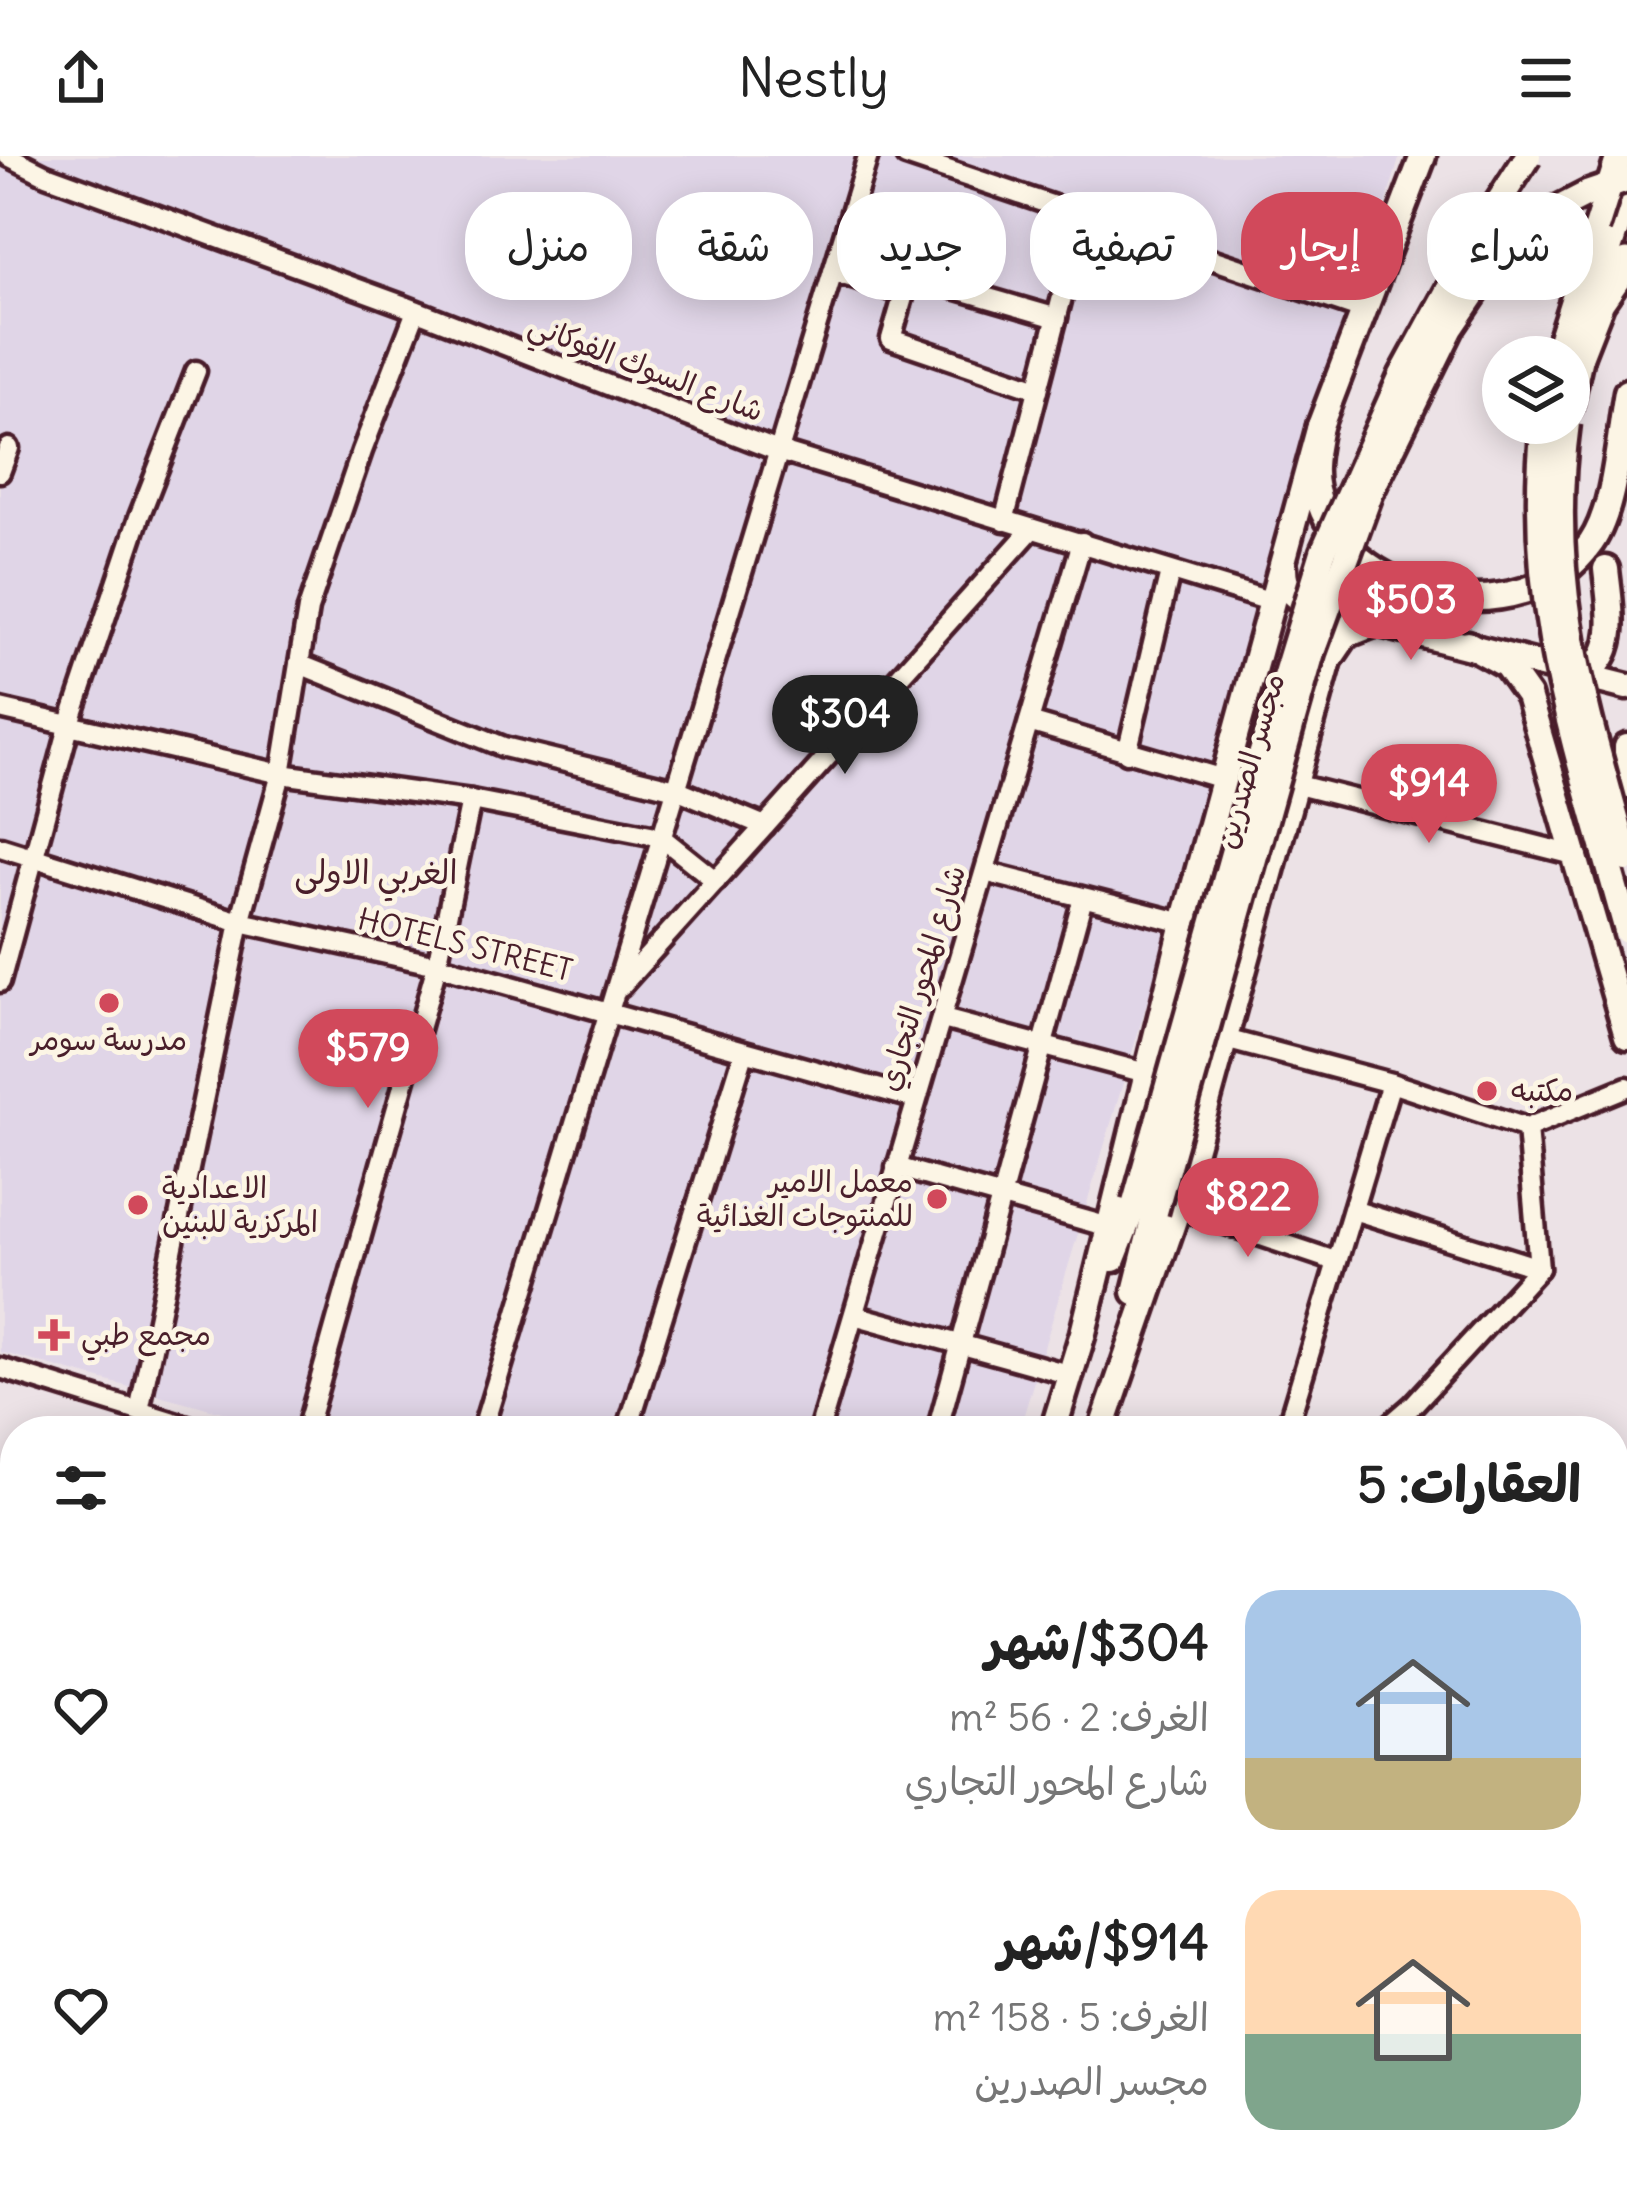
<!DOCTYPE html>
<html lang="ar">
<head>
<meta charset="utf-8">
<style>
	body { margin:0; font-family:Delius,"Playpen Sans Arabic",sans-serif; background:#f6f6f6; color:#222; direction:rtl; height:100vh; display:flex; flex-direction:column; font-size:45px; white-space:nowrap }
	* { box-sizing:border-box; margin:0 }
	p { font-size:39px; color:#767676 }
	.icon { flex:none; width:66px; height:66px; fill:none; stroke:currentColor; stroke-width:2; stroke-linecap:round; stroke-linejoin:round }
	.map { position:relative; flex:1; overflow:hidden; direction:ltr }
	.panel { position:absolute; left:0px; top:1260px; width:1629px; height:771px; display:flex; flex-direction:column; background:#fff; border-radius:48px 48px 0 0; box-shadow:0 6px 30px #0003; direction:rtl }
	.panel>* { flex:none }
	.hud { position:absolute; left:36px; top:36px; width:1557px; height:108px; direction:rtl; display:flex; gap:24px }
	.tools { position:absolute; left:1482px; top:180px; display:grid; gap:24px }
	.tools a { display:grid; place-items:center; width:108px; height:108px; border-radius:50%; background:#fff; box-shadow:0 6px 30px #0003; font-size:60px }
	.price { position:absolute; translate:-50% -102px; padding:0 27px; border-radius:42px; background:#d1495b; color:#fff; font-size:39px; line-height:78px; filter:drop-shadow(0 3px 6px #0008) }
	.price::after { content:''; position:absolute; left:50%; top:72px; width:36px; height:27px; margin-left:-18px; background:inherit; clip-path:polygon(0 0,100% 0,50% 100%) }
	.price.selected { background:#222; color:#fff }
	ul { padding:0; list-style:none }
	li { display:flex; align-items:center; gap:36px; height:300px; padding:0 48px }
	li span { display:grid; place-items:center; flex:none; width:336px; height:240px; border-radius:36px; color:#555 }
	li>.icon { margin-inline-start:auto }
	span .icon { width:144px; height:144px; fill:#fffc; stroke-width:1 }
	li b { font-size:51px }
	h2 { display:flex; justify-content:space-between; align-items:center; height:144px; padding:0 48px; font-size:51px }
	.tag { padding:0 42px; border-radius:48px; background:#fff; box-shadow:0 6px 30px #0003; font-size:42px; line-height:108px }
	.tag.selected { background:#d1495b; color:#fff }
	header { display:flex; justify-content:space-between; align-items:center; height:156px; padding:0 48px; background:#fff; font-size:54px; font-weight:600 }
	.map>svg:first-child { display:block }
	.built { fill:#e0d5e7 }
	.green { fill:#cfdd90; stroke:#8c7e5e; stroke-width:3 }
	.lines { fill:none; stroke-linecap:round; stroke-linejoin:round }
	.minor-casing { stroke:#4a1f2b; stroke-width:27 }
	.major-casing { stroke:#4a1f2b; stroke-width:33 }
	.highway-casing { stroke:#4a1f2b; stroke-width:36 }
	.minor { stroke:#fcf5e5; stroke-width:18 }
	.major { stroke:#fcf5e5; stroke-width:24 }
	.highway { stroke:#fcf5e5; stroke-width:27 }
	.major-bridge-casing { stroke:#4a1f2b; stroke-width:33; stroke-linecap:butt }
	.major-bridge { stroke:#fcf5e5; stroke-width:24 }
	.poi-dot { fill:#d1495b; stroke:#fcf5e5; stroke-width:4.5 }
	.labels { text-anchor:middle; stroke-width:10; stroke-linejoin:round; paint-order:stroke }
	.street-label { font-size:30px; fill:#4a1f2b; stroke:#fcf5e5 }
	.poi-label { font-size:30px; fill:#4a1f2b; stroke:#fcf5e5; text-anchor:start }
	.neighbourhood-label { font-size:33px; fill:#4a1f2b; stroke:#fcf5e5 }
</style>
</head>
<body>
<header><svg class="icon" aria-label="menu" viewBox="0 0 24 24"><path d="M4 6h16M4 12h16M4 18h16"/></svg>Nestly<svg class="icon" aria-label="share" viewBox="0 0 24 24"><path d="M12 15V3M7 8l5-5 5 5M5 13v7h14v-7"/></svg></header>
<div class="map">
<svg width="1627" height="2029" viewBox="0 0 1627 2029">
	<rect width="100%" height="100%" fill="#ece2e6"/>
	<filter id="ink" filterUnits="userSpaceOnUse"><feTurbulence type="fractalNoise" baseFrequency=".00833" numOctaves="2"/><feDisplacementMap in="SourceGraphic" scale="24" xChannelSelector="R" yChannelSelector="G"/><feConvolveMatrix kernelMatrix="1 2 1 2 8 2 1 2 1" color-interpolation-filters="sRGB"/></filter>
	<g filter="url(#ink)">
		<path class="built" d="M 0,0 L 1400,0 L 1019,1275 L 292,1275 L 0,1196 Z"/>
		<path class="green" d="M 523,2016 L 798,2016 L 794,2029 L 519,2029 Z"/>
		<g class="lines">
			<g class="minor-casing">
				<g id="minor">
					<path d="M 8,0 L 46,19 L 402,149 L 778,295 L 1273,446"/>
					<path d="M 906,0 L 1366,155"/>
					<path d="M 833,116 L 904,138 L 909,119 L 1057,162"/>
					<path d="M 904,138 L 891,183 L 1038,233"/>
					<path d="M 0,316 L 9,292"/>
					<path d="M 1004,365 L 1083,60"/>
					<path d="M 299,508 L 504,591 L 676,633 L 765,670"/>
					<path d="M 0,553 L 281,618 L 471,644 L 661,681 L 716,725"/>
					<path d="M 1029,566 L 1223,623"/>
					<path d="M 1127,597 L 1170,416"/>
					<path d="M 1294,628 L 1578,700"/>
					<path d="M 0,691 L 240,766 L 437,809 L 916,943"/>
					<path d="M 985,716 L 1184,767"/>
					<path d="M 0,826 L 70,567 L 139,361 L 196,215"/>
					<path d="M 621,830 L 1032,373"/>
					<path d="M 943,863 L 1146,917"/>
					<path d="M 1225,883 L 1391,927 L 1527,972 L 1627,931"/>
					<path d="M 896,1011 L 1109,1071"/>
					<path d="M 1178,1052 L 1335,1105"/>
					<path d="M 1353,1054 L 1539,1112"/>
					<path d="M 854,1159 L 1071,1219"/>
					<path d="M 0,1212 L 203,1275"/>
					<path d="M 139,1255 L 240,766 L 281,618 L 308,453 L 362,295 L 416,155"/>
					<path d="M 306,1275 L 437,809 L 471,644"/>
					<path d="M 482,1275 L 868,0"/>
					<path d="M 627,1275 L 744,897"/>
					<path d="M 819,1275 L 1082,386"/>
					<path d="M 937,1275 L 1083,742"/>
					<path d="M 1286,1275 L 1391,927"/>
					<path d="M 1383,1275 L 1413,1249 L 1539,1112 L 1527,972"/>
					<path d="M 0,1351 L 15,1355"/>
					<path d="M 1614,1472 L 1627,1476"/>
					<path d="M 0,1488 L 15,1515"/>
					<path d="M 1614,1658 L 1627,1661"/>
					<path d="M 0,1660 L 15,1644"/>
					<path d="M 0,1698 L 15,1682"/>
					<path d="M 0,1715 L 15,1733"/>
					<path d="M 0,1882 L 15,1894"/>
					<path d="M 141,2016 L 154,2029"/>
					<path d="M 247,2016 L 262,2029"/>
					<path d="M 1106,2016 L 1158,2029"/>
					<path d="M 219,2029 L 235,2016"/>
					<path d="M 448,2029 L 452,2016"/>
					<path d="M 486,2029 L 490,2016"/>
				</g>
			</g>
			<g class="major-casing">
				<g id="major">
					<path d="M 1423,0 L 1320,270 C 1316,291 1311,313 1316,334 C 1342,447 1525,482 1591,387 C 1616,351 1619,279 1627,236"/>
					<path d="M 1555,201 L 1596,72"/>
					<path d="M 1569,251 L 1593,142 L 1627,39"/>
					<path d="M 1284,411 C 1284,436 1296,444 1318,452 L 1627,531"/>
					<path d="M 1468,488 L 1506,509 L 1528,540 L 1627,880"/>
					<path d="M 1573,514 L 1592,513 C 1620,491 1609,444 1606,413"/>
					<path d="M 1627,591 L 1627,629"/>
					<path d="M 1113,1103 L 1135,1047"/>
					<path d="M 1135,1136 L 1155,1056"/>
					<path d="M 1053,1275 L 1083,1177 L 1184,767 L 1320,270"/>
					<path d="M 1101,1275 L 1178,1052 L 1329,504 L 1346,479 L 1374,468"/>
					<path d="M 821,2029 L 825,2016"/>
					<path d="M 862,2029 L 866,2016"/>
				</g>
			</g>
			<g class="highway-casing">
				<path id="highway" d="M 1578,202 L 1600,146 L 1627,107"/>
			</g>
			<use href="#minor" class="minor"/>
			<use href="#major" class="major"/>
			<use href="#highway" class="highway"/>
			<g class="major-bridge-casing">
				<g id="major-bridge">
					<path d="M 1596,72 L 1619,0"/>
					<path d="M 1544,267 C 1524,454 1579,599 1627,775"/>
					<path d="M 1567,267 C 1545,431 1585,548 1627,703"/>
					<path d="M 1135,1047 L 1253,626 L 1323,396 L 1402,219 L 1485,67 L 1528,0"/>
					<path d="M 1155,1056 L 1312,496 L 1371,335 L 1451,172 L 1501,98 L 1550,57 L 1589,37 L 1627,24"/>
				</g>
			</g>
			<use href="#major-bridge" class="major-bridge"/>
		</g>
	</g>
	<g class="poi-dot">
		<circle cx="109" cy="847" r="12"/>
		<circle cx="1487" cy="935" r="12"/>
		<circle cx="937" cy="1043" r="12"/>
		<circle cx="138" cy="1049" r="12"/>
		<path d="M48 1161h12v12h12v12h-12v12h-12v-12h-12v-12h12z"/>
	</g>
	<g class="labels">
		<g class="street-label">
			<text transform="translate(646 212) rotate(21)" y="10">شارع السوك الفوكاني</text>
			<text transform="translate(1250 605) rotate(-74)" y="10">مجسر الصدرين</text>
			<text transform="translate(465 789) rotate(14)" y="10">HOTELS STREET</text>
			<text transform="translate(922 822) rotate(-73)" y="10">شارع المحور التجاري</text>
		</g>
		<g class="poi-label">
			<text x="109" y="894" text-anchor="middle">مدرسة سومر</text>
			<text x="1511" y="945">مكتبه</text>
			<text x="913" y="1036" text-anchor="end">معمل الامير<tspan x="913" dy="34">للمنتوجات الغذائية</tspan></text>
			<text x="162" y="1042">الاعدادية<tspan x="162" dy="34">المركزية للبنين</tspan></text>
			<text x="81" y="1189">مجمع طبي</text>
		</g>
		<g class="neighbourhood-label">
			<text x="376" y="728">الغربي الاولى</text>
		</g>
	</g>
</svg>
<div class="tools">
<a><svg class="icon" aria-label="layers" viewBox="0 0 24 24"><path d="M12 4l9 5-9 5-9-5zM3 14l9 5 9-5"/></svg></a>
</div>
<b class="price" style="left:1411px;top:507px">$503</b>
<b class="price selected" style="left:845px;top:621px">$304</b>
<b class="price" style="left:1429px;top:690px">$914</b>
<b class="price" style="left:368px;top:955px">$579</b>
<b class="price" style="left:1248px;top:1104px">$822</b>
<div class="hud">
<a class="tag">شراء</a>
<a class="tag selected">إيجار</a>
<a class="tag">تصفية</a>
<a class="tag">جديد</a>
<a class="tag">شقة</a>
<a class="tag">منزل</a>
</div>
<section class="panel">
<h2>العقارات: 5<svg class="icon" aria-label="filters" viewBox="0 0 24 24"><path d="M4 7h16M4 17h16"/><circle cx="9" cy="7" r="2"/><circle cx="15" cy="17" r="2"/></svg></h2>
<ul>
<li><span style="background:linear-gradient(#a9c7e8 70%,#c2b280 0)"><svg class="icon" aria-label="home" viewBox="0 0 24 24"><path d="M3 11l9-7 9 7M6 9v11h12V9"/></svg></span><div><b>$304/شهر</b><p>الغرف: 2 · 56 m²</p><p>شارع المحور التجاري</p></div><svg class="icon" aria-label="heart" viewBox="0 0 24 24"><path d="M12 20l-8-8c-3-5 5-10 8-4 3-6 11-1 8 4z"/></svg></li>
<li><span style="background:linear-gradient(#ffd9b3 60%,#7fa58c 0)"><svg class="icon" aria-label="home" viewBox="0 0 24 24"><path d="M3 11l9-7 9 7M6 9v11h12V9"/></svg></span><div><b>$914/شهر</b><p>الغرف: 5 · 158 m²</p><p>مجسر الصدرين</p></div><svg class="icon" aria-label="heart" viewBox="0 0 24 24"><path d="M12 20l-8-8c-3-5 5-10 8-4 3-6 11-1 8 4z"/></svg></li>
</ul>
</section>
</div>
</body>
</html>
